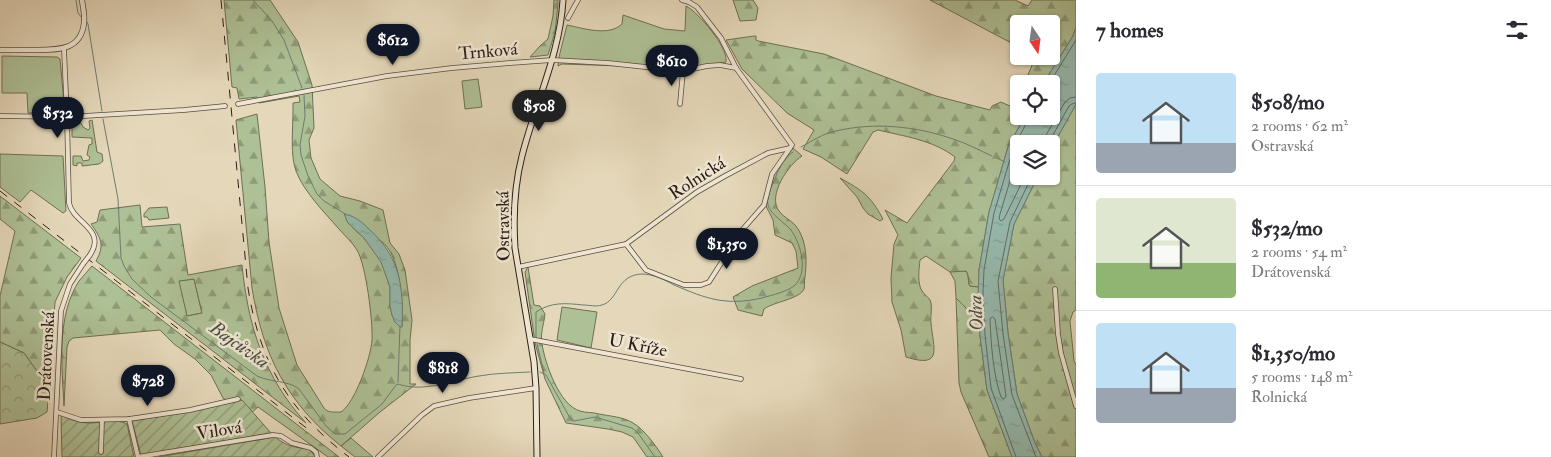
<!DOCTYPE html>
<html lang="en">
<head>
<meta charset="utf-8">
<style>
	body { margin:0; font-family:"IM FELL Double Pica",serif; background:#f7f7f7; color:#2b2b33; height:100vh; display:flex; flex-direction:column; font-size:19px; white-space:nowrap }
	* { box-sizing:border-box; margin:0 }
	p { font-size:16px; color:#7c7c81 }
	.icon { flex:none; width:28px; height:28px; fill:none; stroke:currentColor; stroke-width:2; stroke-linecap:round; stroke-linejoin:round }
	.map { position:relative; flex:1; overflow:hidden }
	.side { display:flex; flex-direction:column; background:#fff; width:475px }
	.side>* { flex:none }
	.needle { width:32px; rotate:167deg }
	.tools { position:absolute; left:1010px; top:15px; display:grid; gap:10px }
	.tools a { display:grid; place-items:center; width:50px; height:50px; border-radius:5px; background:#fff; box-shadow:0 1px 4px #0004; font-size:25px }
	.price { position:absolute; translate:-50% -42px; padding:0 11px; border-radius:18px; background:#111827; color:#fff; font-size:16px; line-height:32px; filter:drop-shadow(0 1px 2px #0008) }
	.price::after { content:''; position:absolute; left:50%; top:30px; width:15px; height:11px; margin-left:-8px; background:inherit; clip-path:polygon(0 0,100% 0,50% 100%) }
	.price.current { background:#222; color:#fff }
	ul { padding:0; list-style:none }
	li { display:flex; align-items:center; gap:15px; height:125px; padding:0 20px }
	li+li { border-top:1px solid #e1e1e2 }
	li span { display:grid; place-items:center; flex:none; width:140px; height:100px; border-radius:5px; color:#555 }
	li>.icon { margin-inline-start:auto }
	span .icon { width:60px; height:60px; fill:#fffc; stroke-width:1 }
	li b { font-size:21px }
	h2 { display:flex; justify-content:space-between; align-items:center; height:60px; padding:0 20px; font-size:21px }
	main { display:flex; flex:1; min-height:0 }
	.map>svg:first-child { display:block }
	.grass { fill:#aec095; stroke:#6e6f55 }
	.forest { fill:url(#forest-firs); stroke:#6e6f55; fill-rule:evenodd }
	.park { fill:url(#park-crowns); stroke:#6e6f55 }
	.garden { fill:url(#garden-furrows); stroke:#6e6f55 }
	.water { fill:url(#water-ripples); stroke:#6c7c71 }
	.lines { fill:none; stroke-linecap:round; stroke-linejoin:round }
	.shore { stroke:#626c62; stroke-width:1 }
	.stream { stroke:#6c7c71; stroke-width:1 }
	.minor-casing { stroke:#5b4c3e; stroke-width:5.5 }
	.tertiary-casing { stroke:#5b4c3e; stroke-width:6 }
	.secondary-casing { stroke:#2d1e15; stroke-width:7 }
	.minor { stroke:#eee6d2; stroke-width:4 }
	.tertiary { stroke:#eee6d2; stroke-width:4.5 }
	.secondary { stroke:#eee6d2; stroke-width:5 }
	.rail { stroke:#2d1e15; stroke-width:1; stroke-dasharray:9 9; stroke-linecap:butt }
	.minor-bridge-casing { stroke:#5b4c3e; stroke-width:5.5; stroke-linecap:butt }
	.minor-bridge { stroke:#eee6d2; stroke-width:4 }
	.labels { text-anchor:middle; stroke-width:5; stroke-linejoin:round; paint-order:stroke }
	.street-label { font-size:18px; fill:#2d1e15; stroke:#eee6d2 }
	.water-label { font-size:19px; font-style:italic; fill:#4c4d43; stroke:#eee6d2 }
</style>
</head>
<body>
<main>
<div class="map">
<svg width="1076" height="457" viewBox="0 0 1076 457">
	<defs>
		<pattern id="forest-firs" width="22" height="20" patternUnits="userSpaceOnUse" patternTransform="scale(1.25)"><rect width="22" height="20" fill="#aec095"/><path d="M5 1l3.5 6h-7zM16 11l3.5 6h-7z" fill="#8e9b78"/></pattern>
		<pattern id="park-crowns" width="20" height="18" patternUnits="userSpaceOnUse" patternTransform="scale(1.25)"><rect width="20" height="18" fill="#aec095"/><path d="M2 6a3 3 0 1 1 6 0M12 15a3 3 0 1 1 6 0" fill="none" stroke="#8e9b78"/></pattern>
		<pattern id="garden-furrows" width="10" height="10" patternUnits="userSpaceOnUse" patternTransform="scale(1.25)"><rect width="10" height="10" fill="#aec095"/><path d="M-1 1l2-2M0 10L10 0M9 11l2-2" fill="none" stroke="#8e9b78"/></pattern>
		<pattern id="water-ripples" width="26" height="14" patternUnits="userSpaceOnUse" patternTransform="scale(1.25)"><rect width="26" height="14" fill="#96baaf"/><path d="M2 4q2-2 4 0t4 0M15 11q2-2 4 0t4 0" fill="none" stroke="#829f96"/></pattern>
	</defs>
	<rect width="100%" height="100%" fill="#e5d8ba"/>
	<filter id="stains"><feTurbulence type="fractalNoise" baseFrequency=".004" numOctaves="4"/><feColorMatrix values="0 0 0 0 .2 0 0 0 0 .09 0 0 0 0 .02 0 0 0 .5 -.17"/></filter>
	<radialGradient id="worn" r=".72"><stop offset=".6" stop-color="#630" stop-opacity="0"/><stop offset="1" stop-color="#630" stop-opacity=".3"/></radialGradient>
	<g class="grass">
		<path d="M 686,6 C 698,12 729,48 726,62 L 688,68 L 688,51 L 663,48 L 661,71 L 623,66 L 562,64 L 558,66 L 559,57 L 567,25 C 583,28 608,37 622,24 L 623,15 L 664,29 L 685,31 Z"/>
		<path d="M 2,56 L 57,57 L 60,59 L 65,114 L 28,113 L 27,93 L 2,93 Z"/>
		<path d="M 478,79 L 482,107 L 465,109 L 462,81 Z"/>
		<path d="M 92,120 L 97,152 L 102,154 L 103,161 L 99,164 L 82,166 L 82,163 L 77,163 L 77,166 L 73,165 L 73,156 L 81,156 L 83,161 L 89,160 L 90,157 L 87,155 L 89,145 L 92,144 L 92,138 L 72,137 L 72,126 L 74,124 L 81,123 L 83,127 L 88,130 L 90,128 L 89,121 Z"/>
		<path d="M 0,154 L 63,156 L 66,211 L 63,213 L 31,190 L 20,202 L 0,187 Z"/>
		<path d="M 167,207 L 169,218 L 149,220 L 147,217 L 144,217 L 144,214 L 149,208 Z"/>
		<path d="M 955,271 L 966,271 C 970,276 967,282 970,286 L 979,287 L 978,298 L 976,298 L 976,303 L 978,303 L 979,310 L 967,309 L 956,298 L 955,281 L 950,272 Z"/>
		<path d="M 194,279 L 202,313 L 187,316 L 178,281 Z"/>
		<path d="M 562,307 L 597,312 L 591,348 L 557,340 Z"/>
		<path d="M 351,438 L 373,457 L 355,457 L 341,446 Z"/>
	</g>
	<g class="forest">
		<path d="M 224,0 L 270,0 L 298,42 L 312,85 L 314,128 L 309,140 L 311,158 L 320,179 L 340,196 L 360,201 L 383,210 L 390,243 L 399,254 L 405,270 L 412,320 L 410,340 L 410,384 L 416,384 L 380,412 L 341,446 C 287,403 263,356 252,288 L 236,120 L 257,114 L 265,187 L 269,242 L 279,308 L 297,365 L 324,408 C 328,413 334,412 341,412 C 355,403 371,357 372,340 C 373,321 366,265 357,250 C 352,242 345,236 339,229 C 325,213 304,192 296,171 C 290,155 293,128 293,110 L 293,103 L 300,102 L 299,96 L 259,103 L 257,97 L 239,99 L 237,88 L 232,87 ZM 352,227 C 361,231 373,235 381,241 C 401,255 403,304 402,326 L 395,322 L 392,315 L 390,306 L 390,287 L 381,261 L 364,238 Z"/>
		<path d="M 554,0 L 558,0 L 558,5 L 555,32 L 548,55 L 530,57 L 540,46 L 548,39 L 553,16 Z"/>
		<path d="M 733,0 L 753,0 L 758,8 L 756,20 L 740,21 Z"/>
		<path d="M 930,0 L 1015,0 L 1028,6 L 1032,0 L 1076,0 L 1076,27 L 1073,36 L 1043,84 L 1024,84 L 1036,56 L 1051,56 L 1051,24 L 1019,24 L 1019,47 Z"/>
		<path d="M 754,36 L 756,36 L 756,40 L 758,41 L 824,54 L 936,96 L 990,110 L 992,106 L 1001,102 L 1012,107 L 1019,94 L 1019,116 L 1025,116 L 1008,147 L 989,212 L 979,270 L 979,287 L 970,286 C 967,282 970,276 966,271 L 950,272 L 926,256 L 920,260 C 919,269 917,283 922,291 C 924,294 928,297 930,300 C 933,306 930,316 931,323 C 933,348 944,369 906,357 L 901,330 L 892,302 L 891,278 L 894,244 L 898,235 L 885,210 L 907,223 L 954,161 L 955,157 C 933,140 903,136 878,130 L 873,132 L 847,174 L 821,157 L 803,149 L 814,130 L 787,113 L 742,69 L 726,40 Z"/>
		<path d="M 1076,104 L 1076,310 L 1073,312 L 1070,321 L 1074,361 L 1076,365 L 1076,457 L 1042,457 L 1035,443 L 1017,394 L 1008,333 L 1003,280 L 1014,224 L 1038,176 L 1051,176 L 1051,149 Z"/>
		<path d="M 793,148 L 802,156 C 789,164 767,195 779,211 C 783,217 791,220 796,226 C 807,241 807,260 805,277 C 804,281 805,286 804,289 C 800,299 773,302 764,309 L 762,316 L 738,310 L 733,297 L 752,286 L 798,268 L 796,251 L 792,243 L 775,235 L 773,220 L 766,206 L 774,174 Z"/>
		<path d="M 840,178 C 863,191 870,195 883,219 L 880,221 L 868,214 L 863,208 L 857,197 Z"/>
		<path d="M 0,196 L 81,258 L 67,277 L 55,302 L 49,388 L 24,353 L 0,342 L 0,296 L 15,231 L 0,219 Z"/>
		<path d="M 140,205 L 142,227 L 180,224 L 188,275 L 242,265 C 248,326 264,377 306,423 L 96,261 C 105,245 101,238 91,224 L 97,222 L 100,210 ZM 194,279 L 202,313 L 187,316 L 179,281 Z"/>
		<path d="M 92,266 L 339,457 L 328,457 L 258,407 L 249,415 L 223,398 L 211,375 L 195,359 L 174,344 L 160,330 L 73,338 L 69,341 L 67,347 L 64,406 C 62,366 56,317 79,281 C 83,276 88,271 92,266 Z"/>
		<path d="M 528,267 L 534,305 L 540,306 L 545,314 C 544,324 540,333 542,344 C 545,363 559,405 580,411 C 586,413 593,412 599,414 C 609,416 624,417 633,423 C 644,429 656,446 663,457 L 647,457 L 633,437 L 622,432 L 608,429 L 566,423 L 545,379 L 535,343 L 525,272 Z"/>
		<path d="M 956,298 L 967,309 L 979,310 L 980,336 L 987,390 L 1012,457 L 989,457 L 961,392 L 959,383 Z"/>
	</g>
	<path class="park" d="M 0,342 L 24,353 L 49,388 L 47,412 L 37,418 L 0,424 Z"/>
	<g class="garden">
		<path d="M 242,400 L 271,433 L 141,455 L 132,421 L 197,410 Z"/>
		<path d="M 61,415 C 70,420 80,423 90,423 C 101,423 117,418 127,424 L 134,457 L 62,457 Z"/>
		<path d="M 275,437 C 286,446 296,448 310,449 L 315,457 L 158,457 Z"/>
	</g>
	<g class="water">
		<path d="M 1076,27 L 1076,104 L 1051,149 L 1051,144 L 1019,144 L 1019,176 L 1038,176 L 1014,224 L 1003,280 L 1008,333 L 1017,394 L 1035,443 L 1042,457 L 1012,457 L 987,390 L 980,336 L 978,298 L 979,270 L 989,212 L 1008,147 L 1025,116 L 1051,116 L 1051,84 L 1043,84 L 1073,36 Z"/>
		<path d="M 344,214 C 355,216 362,222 370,230 C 400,257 404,288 402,327 L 400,327 L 395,322 L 392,315 L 390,306 L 390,287 L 381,262 L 364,238 L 348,223 Z"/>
	</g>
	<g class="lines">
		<g class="shore">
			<path d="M 1049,84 L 1076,40"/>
			<path d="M 1041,144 L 1065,102 L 1070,98 L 1076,97"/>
			<path d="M 1048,144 L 1069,106 L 1072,104 L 1076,103"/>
			<path d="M 1019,151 L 1000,214 L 999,219 L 1001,221 L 1004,219 L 1025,176"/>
			<path d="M 1032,176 L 1010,222 L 998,281 L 1003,334 L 1012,395 L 1036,457"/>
			<path d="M 993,317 L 995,319 L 1006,396 L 1004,399 L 1001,397 C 993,374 991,344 990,319 Z"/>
			<path d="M 1016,457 L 991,388 L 985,335 L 983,292 L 984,270 L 994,213 L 1013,149 L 1028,120 L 1029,116"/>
		</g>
		<g class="stream">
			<path d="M 76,0 L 78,13 L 82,18"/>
			<path d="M 253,0 L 272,21 L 284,40 L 302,88"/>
			<path d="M 87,22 L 88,24 L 102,111"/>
			<path d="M 304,95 L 305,116 L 300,145 L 301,155 L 308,176 L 317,194 L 324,201 L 347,215"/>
			<path d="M 103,119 L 118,199 L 121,258 L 124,266 L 132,279 L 151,297 L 257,376 C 272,383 288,380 299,389 L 326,426 L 335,434 L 345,434 L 382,404 L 396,385 L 398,384 C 424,393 453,380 479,376 C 495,373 513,373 530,372"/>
			<path d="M 801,147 C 812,141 824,133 836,131 C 874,122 916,126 953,139 C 966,143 979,150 992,156"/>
			<path d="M 997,158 L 1005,162"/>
			<path d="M 536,338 L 536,312 C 551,302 565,303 583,305 C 589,305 596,307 602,305 C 619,300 616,275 642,274 C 653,274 665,280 674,285 C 707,299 726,306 762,298 C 772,295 786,292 794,286 C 809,273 801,244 791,230 C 784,222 771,215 768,205 C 766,196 773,184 776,176 C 779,168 786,156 793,152"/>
			<path d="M 537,344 L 544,373"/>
			<path d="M 540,372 L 546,375 L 570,418 L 574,421 L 595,417 L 632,428 L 638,433 L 655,457"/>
			<path d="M 398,382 L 400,326"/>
		</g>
		<g class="minor-casing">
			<g id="minor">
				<path d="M 568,18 L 578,0"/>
				<path d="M 64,49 L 67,117 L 69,203 C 73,223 107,229 90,255"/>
				<path d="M 238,104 L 387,76 L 452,68 L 510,63 L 552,60 L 608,63 L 683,71 L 707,66 L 720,65 L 736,68"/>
				<path d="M 680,104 L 683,71"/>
				<path d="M 0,116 L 67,117 L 184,110 L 225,106"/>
				<path d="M 626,244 L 646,270 L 684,285 L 701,285 L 709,282 L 743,229 L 764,205 L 772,174 L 790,148"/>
				<path d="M 518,267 L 626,244 L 697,192 L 725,176 L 768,153 L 790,148 L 792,145 L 736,68 L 721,38 L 697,7 L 689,2 L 682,0"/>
				<path d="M 1055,289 L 1058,334 L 1061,353 L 1076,406"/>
				<path d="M 530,339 L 741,379"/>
				<path d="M 57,412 L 81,420 L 129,419 L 190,410 L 238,399"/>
				<path d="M 129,419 L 138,457 L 273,435 L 281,436 L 292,443 L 311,448 L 316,452 L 317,457"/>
				<path d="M 101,452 L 102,420"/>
				<path d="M 54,457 L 61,311 L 70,284 L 83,264"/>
				<path d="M 378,457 L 422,415 L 434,406 L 469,398 L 536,388"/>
			</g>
		</g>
		<g class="tertiary-casing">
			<path id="tertiary" d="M 0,50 C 12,50 24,50 35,50 C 57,50 81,51 84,23 C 85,16 83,8 82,0"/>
		</g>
		<g class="secondary-casing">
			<path id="secondary" d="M 537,457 L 536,388 L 534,362 L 515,248 C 513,217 514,187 522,156 C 535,104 560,54 563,0"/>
		</g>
		<use href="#minor" class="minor"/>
		<use href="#tertiary" class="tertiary"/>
		<use href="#secondary" class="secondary"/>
		<g class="rail">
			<path d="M 221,0 L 248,288 C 260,364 289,411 349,457"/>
			<path d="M 0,191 L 309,430"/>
		</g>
		<g class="minor-bridge-casing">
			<path id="minor-bridge" d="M 83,264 L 90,255"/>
		</g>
		<use href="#minor-bridge" class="minor-bridge"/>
	</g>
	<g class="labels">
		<g class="street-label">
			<text transform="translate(488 51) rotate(-5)" y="6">Trnková</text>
			<text transform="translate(697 178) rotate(-33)" y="6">Rolnická</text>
			<text transform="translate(503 226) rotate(-91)" y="6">Ostravská</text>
			<text transform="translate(638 345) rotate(11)" y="6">U Kříže</text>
			<text transform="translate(46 356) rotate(-87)" y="6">Drátovenská</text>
			<text transform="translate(219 430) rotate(-9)" y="6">Vilová</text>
		</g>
		<g class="water-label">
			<text transform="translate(975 313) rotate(-93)" y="7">Odra</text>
			<text transform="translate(240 344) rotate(35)" y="7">Bajcůvka</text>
		</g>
	</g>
	<rect width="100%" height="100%" filter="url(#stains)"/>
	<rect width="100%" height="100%" fill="url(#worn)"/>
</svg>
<div class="tools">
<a><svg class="needle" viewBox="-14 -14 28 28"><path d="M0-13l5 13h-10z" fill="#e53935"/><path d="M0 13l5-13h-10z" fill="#7c7c81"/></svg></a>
<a><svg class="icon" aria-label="locate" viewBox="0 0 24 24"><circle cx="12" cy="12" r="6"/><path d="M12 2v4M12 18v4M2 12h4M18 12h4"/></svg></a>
<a><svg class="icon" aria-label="layers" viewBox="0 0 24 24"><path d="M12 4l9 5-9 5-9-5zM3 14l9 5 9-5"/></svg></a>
</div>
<b class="price" style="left:393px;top:66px">$612</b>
<b class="price" style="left:672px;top:87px">$610</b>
<b class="price current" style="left:539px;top:132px">$508</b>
<b class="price" style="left:58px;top:139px">$532</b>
<b class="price" style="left:727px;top:270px">$1,350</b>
<b class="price" style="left:443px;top:394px">$818</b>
<b class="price" style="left:148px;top:407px">$728</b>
</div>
<section class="side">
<h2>7 homes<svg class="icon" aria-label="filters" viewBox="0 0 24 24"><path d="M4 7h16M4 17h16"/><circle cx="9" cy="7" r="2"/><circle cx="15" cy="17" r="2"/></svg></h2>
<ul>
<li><span style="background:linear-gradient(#bfe0f5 70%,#9aa5b1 0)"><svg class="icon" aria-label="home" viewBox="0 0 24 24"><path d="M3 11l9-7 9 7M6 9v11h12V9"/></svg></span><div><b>$508/mo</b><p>2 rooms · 62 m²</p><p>Ostravská</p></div></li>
<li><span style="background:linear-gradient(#dfe7d0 65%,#8fb573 0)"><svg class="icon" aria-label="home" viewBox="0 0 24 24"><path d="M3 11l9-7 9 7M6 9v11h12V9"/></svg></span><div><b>$532/mo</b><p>2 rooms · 54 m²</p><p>Drátovenská</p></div></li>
<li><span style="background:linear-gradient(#bfe0f5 65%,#9aa5b1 0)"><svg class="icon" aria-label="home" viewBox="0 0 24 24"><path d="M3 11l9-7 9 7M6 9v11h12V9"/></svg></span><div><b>$1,350/mo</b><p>5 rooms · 148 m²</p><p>Rolnická</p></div></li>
</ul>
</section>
</main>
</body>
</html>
